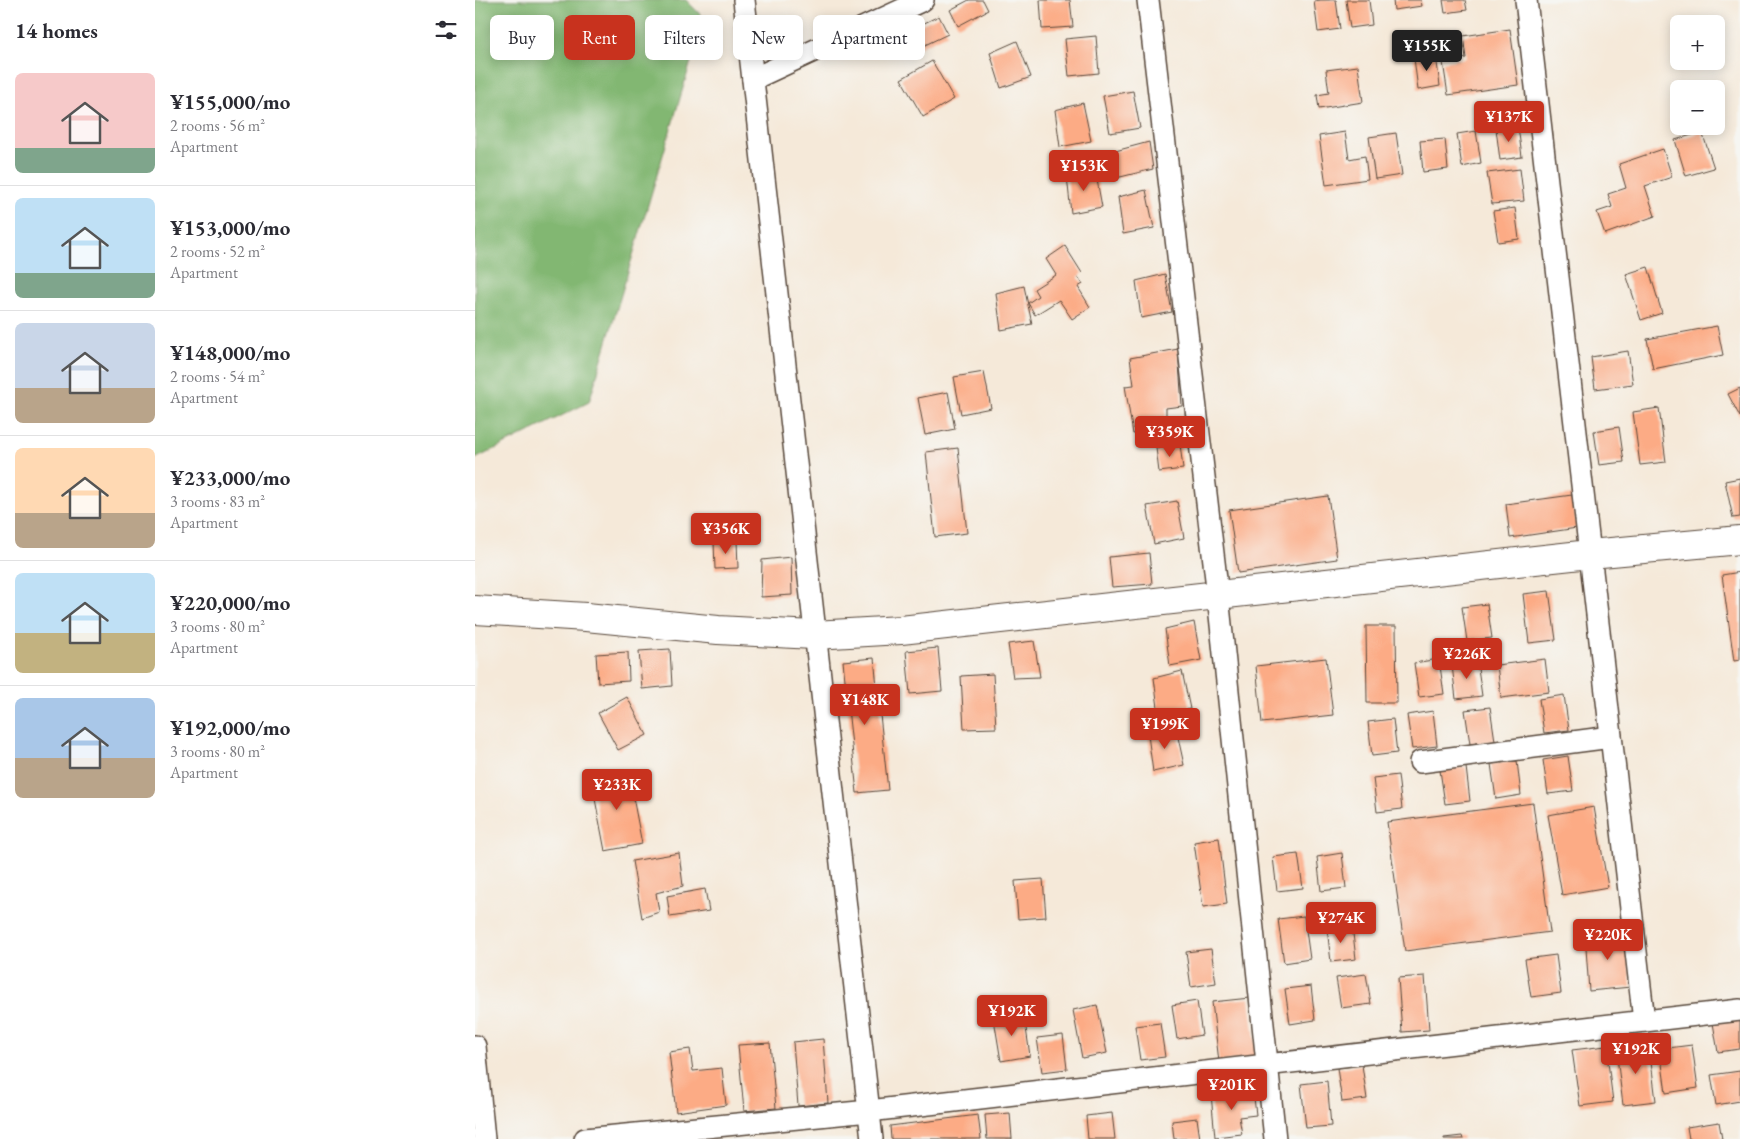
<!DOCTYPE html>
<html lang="en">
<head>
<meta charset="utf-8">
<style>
	body { margin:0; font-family:"EB Garamond",serif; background:#f2f2f3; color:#2b2b33; height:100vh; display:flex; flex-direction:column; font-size:19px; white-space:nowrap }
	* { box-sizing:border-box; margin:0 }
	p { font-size:16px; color:#7c7c81 }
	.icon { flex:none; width:28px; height:28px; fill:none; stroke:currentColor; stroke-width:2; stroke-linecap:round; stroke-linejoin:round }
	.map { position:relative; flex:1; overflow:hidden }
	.details { display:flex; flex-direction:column; background:#fff; width:475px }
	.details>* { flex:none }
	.guide { position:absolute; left:15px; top:15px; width:475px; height:45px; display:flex; gap:10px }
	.tools { position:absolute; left:1195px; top:15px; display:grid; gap:10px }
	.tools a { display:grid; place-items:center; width:55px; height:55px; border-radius:8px; background:#fff; box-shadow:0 2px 12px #0003; font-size:25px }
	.price { position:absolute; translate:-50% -42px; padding:0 11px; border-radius:5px; background:#c8321e; color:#fff; font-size:16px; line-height:32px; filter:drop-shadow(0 1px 2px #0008) }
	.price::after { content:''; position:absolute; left:50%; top:30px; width:15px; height:11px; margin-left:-8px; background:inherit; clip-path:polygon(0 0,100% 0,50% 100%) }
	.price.active { background:#222; color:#fff }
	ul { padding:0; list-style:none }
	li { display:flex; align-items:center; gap:15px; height:125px; padding:0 15px }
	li+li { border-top:1px solid #e1e1e2 }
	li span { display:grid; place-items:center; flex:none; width:140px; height:100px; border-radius:8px; color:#555 }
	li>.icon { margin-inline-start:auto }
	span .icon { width:60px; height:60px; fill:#fffc; stroke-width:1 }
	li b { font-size:21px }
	h2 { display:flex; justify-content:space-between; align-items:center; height:60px; padding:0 15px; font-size:21px }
	.pill { padding:0 18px; border-radius:8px; background:#fff; box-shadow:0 2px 12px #0003; font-size:18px; line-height:45px }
	.pill.active { background:#c8321e; color:#fff }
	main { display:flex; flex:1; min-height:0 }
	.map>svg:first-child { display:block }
	.forest { fill:#82b772; stroke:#5e7048 }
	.building { fill:#fcab85 }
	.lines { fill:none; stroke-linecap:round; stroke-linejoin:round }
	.street-casing { stroke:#57473a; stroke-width:24 }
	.secondary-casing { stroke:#57473a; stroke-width:30 }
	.street { stroke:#fff; stroke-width:21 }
	.secondary { stroke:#fff; stroke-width:28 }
</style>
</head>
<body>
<main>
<section class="details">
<h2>14 homes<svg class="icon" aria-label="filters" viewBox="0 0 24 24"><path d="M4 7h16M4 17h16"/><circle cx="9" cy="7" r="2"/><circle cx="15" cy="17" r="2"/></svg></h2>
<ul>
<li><span style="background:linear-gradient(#f6c9c9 75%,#7fa58c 0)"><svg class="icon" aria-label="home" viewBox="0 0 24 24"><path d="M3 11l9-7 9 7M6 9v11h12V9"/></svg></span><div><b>¥155,000/mo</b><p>2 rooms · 56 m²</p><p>Apartment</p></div></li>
<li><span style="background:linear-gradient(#bfe0f5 75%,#7fa58c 0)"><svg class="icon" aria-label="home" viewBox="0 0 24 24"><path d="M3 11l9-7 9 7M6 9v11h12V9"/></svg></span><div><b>¥153,000/mo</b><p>2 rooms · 52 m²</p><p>Apartment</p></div></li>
<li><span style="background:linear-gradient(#c9d6e8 65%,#b9a48a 0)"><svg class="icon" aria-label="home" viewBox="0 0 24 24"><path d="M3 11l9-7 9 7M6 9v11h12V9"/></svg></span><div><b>¥148,000/mo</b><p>2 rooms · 54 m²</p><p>Apartment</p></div></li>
<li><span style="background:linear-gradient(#ffd9b3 65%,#b9a48a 0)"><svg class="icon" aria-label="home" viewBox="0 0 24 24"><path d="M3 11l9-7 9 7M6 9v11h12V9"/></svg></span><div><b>¥233,000/mo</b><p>3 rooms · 83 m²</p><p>Apartment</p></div></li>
<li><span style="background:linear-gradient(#bfe0f5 60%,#c2b280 0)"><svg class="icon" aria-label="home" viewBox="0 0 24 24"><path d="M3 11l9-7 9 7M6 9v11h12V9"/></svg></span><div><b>¥220,000/mo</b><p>3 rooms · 80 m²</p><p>Apartment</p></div></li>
<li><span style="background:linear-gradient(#a9c7e8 60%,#b9a48a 0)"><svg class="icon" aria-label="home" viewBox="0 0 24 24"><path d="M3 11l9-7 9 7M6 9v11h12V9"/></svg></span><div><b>¥192,000/mo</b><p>3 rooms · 80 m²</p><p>Apartment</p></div></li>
</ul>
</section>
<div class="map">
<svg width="1265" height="1139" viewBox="0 0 1265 1139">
	<rect width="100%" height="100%" fill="#f6f6f2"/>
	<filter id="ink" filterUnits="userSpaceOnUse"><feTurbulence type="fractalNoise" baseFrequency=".02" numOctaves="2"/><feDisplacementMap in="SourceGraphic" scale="10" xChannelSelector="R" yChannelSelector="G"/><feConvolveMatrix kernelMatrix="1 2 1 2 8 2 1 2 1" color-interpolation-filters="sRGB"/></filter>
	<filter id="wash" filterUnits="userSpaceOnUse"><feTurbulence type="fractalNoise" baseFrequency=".0096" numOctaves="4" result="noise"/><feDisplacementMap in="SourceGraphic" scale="20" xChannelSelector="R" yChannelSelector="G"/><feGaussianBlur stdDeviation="1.12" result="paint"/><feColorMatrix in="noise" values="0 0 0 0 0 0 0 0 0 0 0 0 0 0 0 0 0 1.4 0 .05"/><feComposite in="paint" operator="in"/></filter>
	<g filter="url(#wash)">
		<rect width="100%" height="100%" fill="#f5e9d9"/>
		<path class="forest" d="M 0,0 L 211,0 L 229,18 L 114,402 L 0,459 Z"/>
		<g id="blocks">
			<g class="building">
				<path d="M 494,0 L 508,0 L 513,10 L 483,26 L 475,10 Z"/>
				<path d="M 565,0 L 595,0 L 598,27 L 567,29 Z"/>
				<path d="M 846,0 L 861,0 L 865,29 L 843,32 L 839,1 Z"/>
				<path d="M 871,0 L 894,0 L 897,25 L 875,28 Z"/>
				<path d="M 918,0 L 946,0 L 947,6 L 919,10 Z"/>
				<path d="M 968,0 L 990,0 L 992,10 L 970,13 Z"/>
				<path d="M 464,16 L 473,34 L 429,55 L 420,37 Z"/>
				<path d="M 1035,29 L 1043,85 L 973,95 L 968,62 L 991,58 L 988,36 Z"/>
				<path d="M 621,36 L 624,73 L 594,76 L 590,39 Z"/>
				<path d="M 542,41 L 556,77 L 526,88 L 515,53 Z"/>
				<path d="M 961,55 L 965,86 L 943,90 L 939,58 Z"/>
				<path d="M 457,61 L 479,99 L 448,117 L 426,79 Z"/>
				<path d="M 883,66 L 888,102 L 844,109 L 842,95 L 854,93 L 851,70 Z"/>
				<path d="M 658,91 L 665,128 L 635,133 L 628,96 Z"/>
				<path d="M 608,103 L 616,141 L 585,147 L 580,110 Z"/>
				<path d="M 1043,126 L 1047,157 L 1025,160 L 1021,129 Z"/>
				<path d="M 1001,131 L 1006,163 L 987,167 L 982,134 Z"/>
				<path d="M 870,132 L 874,159 L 890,156 L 893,179 L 851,185 L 844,136 Z"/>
				<path d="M 1227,132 L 1239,168 L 1211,176 L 1200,140 Z"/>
				<path d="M 921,133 L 927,175 L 900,179 L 894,137 Z"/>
				<path d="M 970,139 L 973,169 L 948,172 L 945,141 Z"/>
				<path d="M 674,142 L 678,169 L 633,180 L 629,154 Z"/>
				<path d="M 1188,149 L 1197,177 L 1170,186 L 1180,216 L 1130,234 L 1122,212 L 1137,207 L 1133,194 L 1151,188 L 1144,164 Z"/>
				<path d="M 620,169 L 627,207 L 596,213 L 592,176 Z"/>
				<path d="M 1045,169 L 1049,201 L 1017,204 L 1012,173 Z"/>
				<path d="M 671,190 L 679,228 L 648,234 L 643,197 Z"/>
				<path d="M 1040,208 L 1044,239 L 1023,242 L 1018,211 Z"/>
				<path d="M 590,246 L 607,273 L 603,277 L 608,284 L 603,287 L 615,307 L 597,319 L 584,300 L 560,315 L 553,303 L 563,296 L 559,289 L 581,275 L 571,259 Z"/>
				<path d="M 1173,267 L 1187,313 L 1166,320 L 1151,274 Z"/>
				<path d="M 690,274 L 697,312 L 666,318 L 661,281 Z"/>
				<path d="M 549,286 L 557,324 L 526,330 L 521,293 Z"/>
				<path d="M 1242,326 L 1248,355 L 1178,369 L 1172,339 Z"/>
				<path d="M 703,349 L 707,406 L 691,408 L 691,430 L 658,434 L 650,386 L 659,385 L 655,358 Z"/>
				<path d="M 1153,351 L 1158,384 L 1120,389 L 1116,357 Z"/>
				<path d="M 509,372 L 516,408 L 486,414 L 479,377 Z"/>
				<path d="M 1265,388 L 1265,417 L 1253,394 Z"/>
				<path d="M 473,392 L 480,429 L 450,435 L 443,398 Z"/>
				<path d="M 1184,408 L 1191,462 L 1165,465 L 1158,412 Z"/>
				<path d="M 1144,427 L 1149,462 L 1124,465 L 1119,431 Z"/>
				<path d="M 705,444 L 708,469 L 684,472 L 681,448 Z"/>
				<path d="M 483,448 L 492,533 L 460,537 L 451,452 Z"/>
				<path d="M 1265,478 L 1265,517 L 1258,518 L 1250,481 Z"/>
				<path d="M 1097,495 L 1102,528 L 1035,538 L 1031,504 Z"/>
				<path d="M 853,496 L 862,559 L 763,573 L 754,510 Z"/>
				<path d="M 702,501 L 709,538 L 679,544 L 672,506 Z"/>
				<path d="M 262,541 L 263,568 L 240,569 L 239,542 Z"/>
				<path d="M 674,553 L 677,584 L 637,587 L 634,557 Z"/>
				<path d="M 316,557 L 317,595 L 286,597 L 287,560 Z"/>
				<path d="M 1265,572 L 1265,660 L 1259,661 L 1247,575 Z"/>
				<path d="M 1074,591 L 1081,640 L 1054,643 L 1048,594 Z"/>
				<path d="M 1012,604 L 1017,638 L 992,641 L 987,607 Z"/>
				<path d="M 719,622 L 726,660 L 695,666 L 690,629 Z"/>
				<path d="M 891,626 L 921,626 L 922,703 L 892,703 Z"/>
				<path d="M 559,641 L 565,677 L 538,678 L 533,644 Z"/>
				<path d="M 463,648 L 467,691 L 435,694 L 431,651 Z"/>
				<path d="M 195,649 L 197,686 L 167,689 L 164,651 Z"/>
				<path d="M 153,652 L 154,681 L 123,683 L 121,654 Z"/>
				<path d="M 399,658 L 413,790 L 382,793 L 368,661 Z"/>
				<path d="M 851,658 L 858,715 L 787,723 L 781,666 Z"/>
				<path d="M 964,659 L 969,694 L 944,697 L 939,663 Z"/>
				<path d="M 1070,659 L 1074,692 L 1026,698 L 1022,665 Z"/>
				<path d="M 1002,661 L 1007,696 L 981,699 L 977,665 Z"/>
				<path d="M 707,671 L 715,709 L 684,715 L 679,678 Z"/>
				<path d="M 518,674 L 521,728 L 489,729 L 486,676 Z"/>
				<path d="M 1089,695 L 1094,730 L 1069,733 L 1064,699 Z"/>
				<path d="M 152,697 L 172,735 L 143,750 L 123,713 Z"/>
				<path d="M 1015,707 L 1020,741 L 995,744 L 990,710 Z"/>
				<path d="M 958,711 L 962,746 L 937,749 L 932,715 Z"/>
				<path d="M 918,719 L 922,753 L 897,756 L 893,722 Z"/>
				<path d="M 701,728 L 709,765 L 678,772 L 673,735 Z"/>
				<path d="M 1093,756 L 1098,791 L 1073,794 L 1068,760 Z"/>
				<path d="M 1042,761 L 1046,795 L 1021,799 L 1016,764 Z"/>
				<path d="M 991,767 L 995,801 L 970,804 L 965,770 Z"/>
				<path d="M 153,771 L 167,844 L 130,851 L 116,778 Z"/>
				<path d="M 923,775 L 927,809 L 902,812 L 898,778 Z"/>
				<path d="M 1058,803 L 1075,932 L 930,951 L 912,822 Z"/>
				<path d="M 1119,807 L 1133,887 L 1087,895 L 1073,815 Z"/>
				<path d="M 744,838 L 752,904 L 728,907 L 719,842 Z"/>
				<path d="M 204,853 L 208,886 L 181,893 L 184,912 L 167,918 L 157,861 Z"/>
				<path d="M 867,853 L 871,888 L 846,891 L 842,857 Z"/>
				<path d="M 823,854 L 828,888 L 802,891 L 798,857 Z"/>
				<path d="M 568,879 L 571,917 L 543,919 L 540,881 Z"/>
				<path d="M 230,889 L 234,911 L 195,917 L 192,896 Z"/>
				<path d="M 829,916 L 835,959 L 809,963 L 803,919 Z"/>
				<path d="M 877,925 L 881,959 L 856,962 L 852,928 Z"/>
				<path d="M 1151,931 L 1156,987 L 1114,991 L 1110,934 Z"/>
				<path d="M 736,949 L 741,983 L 716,987 L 711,952 Z"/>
				<path d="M 1081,955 L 1086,993 L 1056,997 L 1050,959 Z"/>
				<path d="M 891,974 L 896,1004 L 866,1008 L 861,978 Z"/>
				<path d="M 950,976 L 954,1030 L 927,1032 L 923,978 Z"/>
				<path d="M 836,986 L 840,1020 L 815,1024 L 810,989 Z"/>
				<path d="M 775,998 L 782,1057 L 744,1062 L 737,1002 Z"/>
				<path d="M 722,1001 L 727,1035 L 702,1039 L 697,1005 Z"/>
				<path d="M 622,1005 L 632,1053 L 607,1058 L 598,1010 Z"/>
				<path d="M 549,1014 L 555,1056 L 526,1061 L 519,1019 Z"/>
				<path d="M 1265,1018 L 1265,1049 L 1243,1052 L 1238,1023 Z"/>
				<path d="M 685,1023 L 690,1057 L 665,1060 L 660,1026 Z"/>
				<path d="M 588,1035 L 592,1069 L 567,1072 L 562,1038 Z"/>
				<path d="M 348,1039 L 353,1103 L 323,1106 L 318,1042 Z"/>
				<path d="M 295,1043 L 301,1108 L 269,1111 L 263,1045 Z"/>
				<path d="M 1174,1045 L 1181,1101 L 1148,1105 L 1141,1049 Z"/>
				<path d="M 1217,1045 L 1223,1088 L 1191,1093 L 1185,1049 Z"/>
				<path d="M 1131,1046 L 1138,1102 L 1105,1106 L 1097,1050 Z"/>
				<path d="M 215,1049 L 218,1071 L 247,1068 L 251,1105 L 201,1112 L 194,1052 Z"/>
				<path d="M 887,1065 L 892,1099 L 867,1102 L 862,1068 Z"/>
				<path d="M 1265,1071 L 1265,1101 L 1241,1105 L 1236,1075 Z"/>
				<path d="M 852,1081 L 856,1126 L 831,1128 L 826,1084 Z"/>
				<path d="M 778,1089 L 781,1115 L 764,1117 L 767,1134 L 740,1137 L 736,1094 Z"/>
				<path d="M 535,1113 L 537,1139 L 512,1139 L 510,1115 Z"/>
				<path d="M 637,1113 L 640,1139 L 613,1139 L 611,1116 Z"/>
				<path d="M 503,1115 L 506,1139 L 416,1139 L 415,1126 Z"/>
				<path d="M 722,1118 L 725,1139 L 699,1139 L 697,1121 Z"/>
				<path d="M 1244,1122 L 1247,1139 L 1214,1139 L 1212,1127 Z"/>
				<path d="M 987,1136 L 988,1139 L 969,1139 L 969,1138 Z"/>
			</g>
		</g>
	</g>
	<g filter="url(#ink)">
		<use href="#blocks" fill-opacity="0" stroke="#57473a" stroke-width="1"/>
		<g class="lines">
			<g class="street-casing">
				<g id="street">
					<path d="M 269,0 L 397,1139"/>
					<path d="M 673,0 L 743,596 L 800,1139"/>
					<path d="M 1051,0 L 1169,1021"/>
					<path d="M 278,79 L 448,0"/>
					<path d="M 945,762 L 1136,737"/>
					<path d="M 0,1046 L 9,1139"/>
					<path d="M 110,1139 L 394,1111 L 1265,1010"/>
				</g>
			</g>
			<g class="secondary-casing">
				<path id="secondary" d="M 0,610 L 111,617 L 243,630 L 339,635 L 426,630 L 1115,554 L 1265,540"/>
			</g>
			<use href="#street" class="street"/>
			<use href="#secondary" class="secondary"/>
		</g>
	</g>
</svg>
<div class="tools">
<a>+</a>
<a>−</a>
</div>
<b class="price active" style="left:952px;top:72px">¥155K</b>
<b class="price" style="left:1034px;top:143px">¥137K</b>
<b class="price" style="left:609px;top:192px">¥153K</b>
<b class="price" style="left:695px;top:458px">¥359K</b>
<b class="price" style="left:251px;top:555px">¥356K</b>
<b class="price" style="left:992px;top:680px">¥226K</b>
<b class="price" style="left:390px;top:726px">¥148K</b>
<b class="price" style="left:690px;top:750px">¥199K</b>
<b class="price" style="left:142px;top:811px">¥233K</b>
<b class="price" style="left:866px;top:944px">¥274K</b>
<b class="price" style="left:1133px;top:961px">¥220K</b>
<b class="price" style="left:537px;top:1037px">¥192K</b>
<b class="price" style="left:1161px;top:1075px">¥192K</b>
<b class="price" style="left:757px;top:1111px">¥201K</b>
<div class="guide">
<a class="pill">Buy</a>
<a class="pill active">Rent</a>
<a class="pill">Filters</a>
<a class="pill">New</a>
<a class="pill">Apartment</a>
</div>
</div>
</main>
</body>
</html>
